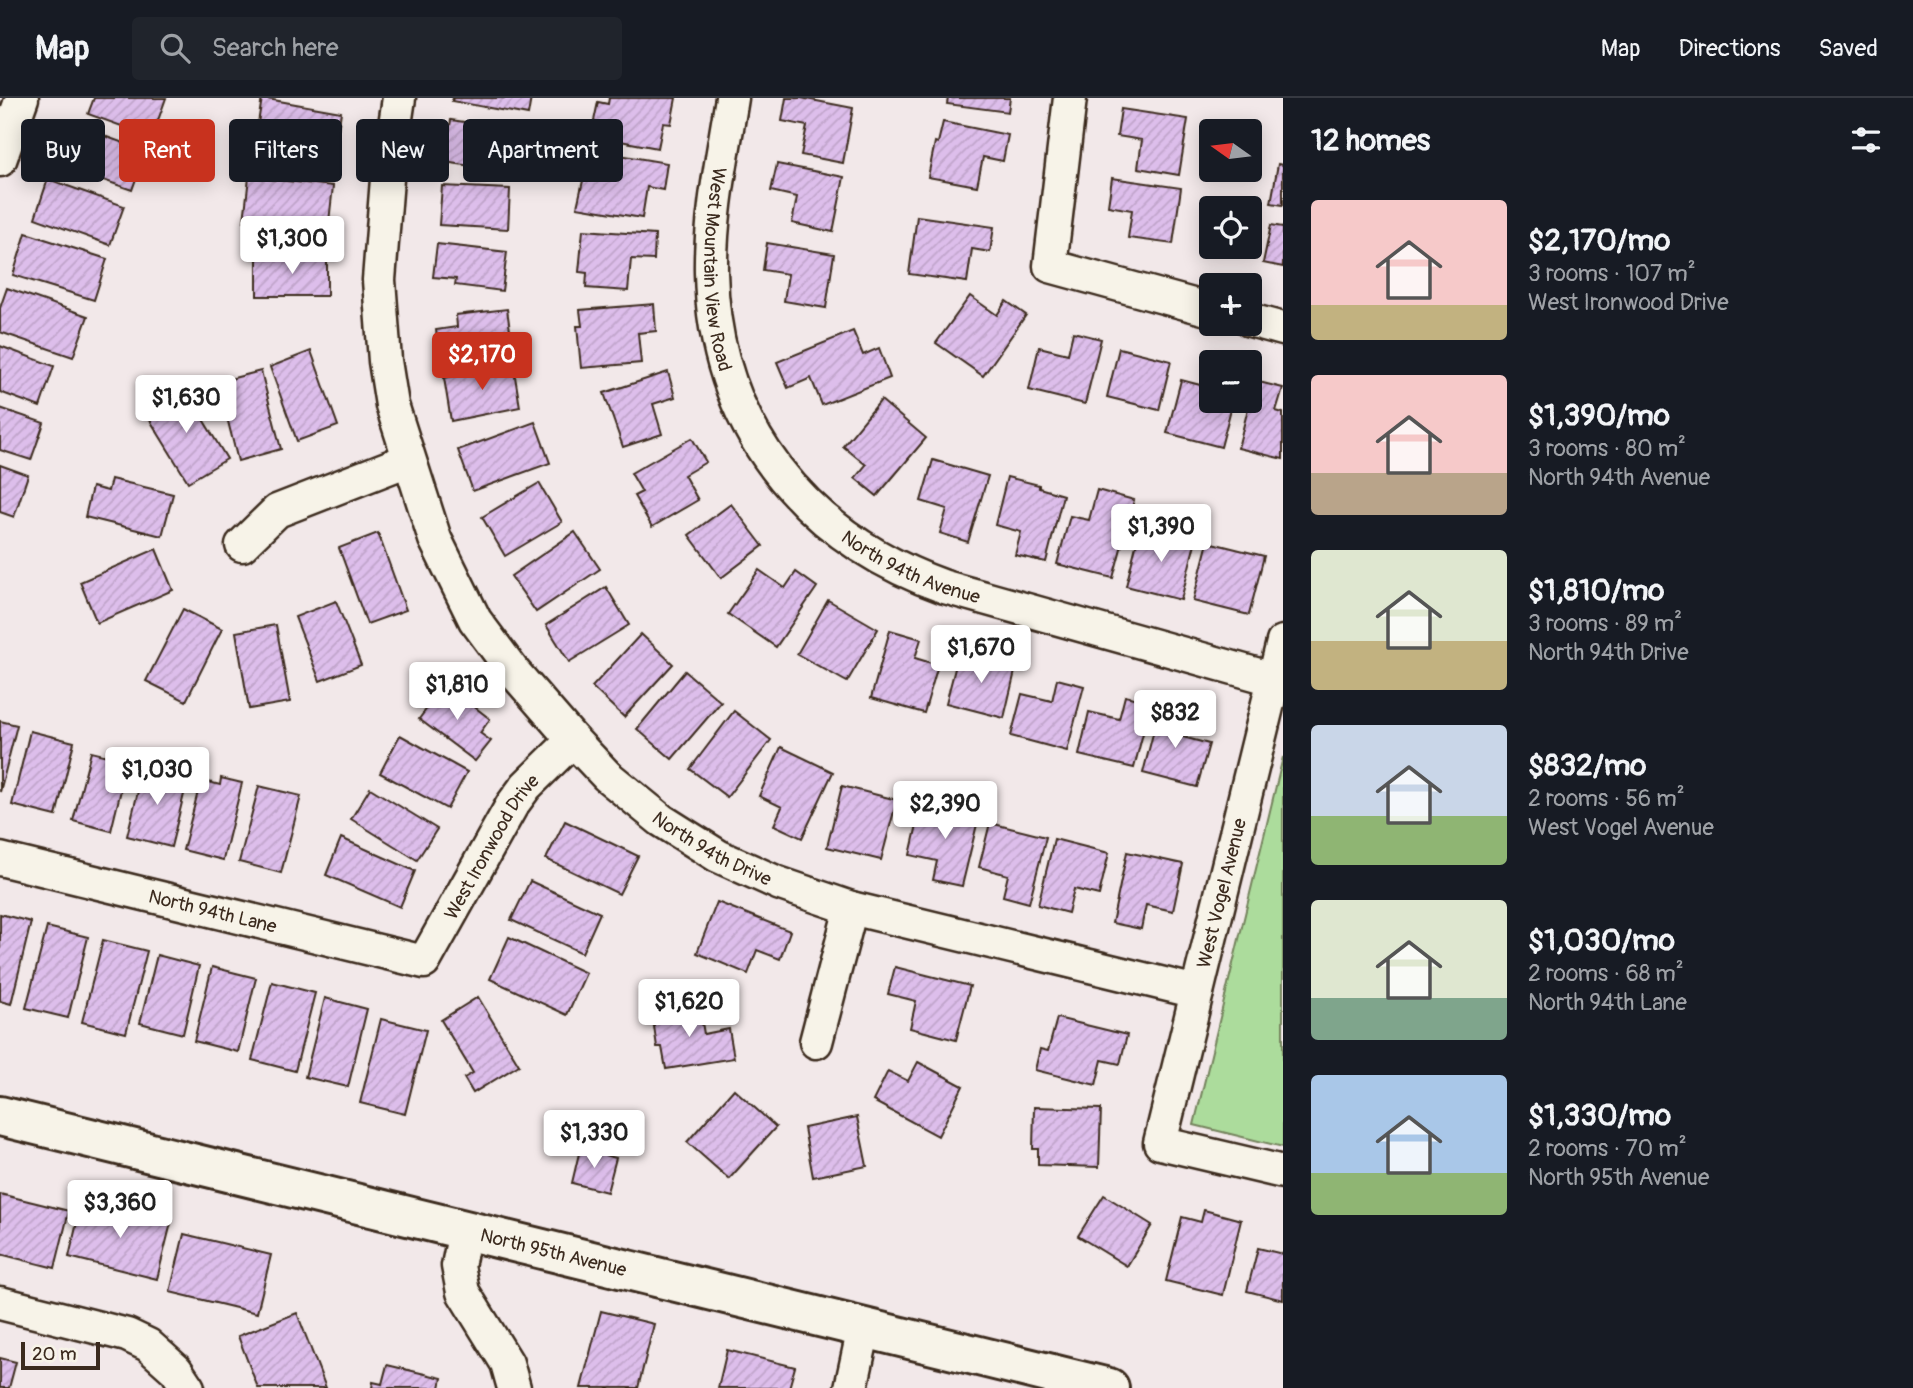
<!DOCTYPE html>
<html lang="en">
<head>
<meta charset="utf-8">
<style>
	body { margin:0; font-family:Pangolin,sans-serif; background:#20242c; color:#f1f3f6; height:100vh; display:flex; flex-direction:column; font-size:26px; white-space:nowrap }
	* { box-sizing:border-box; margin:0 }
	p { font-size:23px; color:#9ea1a6 }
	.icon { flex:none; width:38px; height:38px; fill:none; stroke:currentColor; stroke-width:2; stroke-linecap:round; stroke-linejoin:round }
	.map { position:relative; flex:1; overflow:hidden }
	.side { display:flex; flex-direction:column; background:#171b24; width:630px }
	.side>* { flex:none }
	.top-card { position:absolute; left:21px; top:21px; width:665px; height:63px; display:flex; gap:14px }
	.needle { width:46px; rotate:284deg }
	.buttons { position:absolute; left:1199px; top:21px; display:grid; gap:14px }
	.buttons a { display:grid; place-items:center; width:63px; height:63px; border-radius:7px; background:#171b24; box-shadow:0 4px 18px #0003; font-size:35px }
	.scale { position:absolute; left:21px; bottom:18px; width:79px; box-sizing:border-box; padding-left:7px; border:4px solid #3b2a1e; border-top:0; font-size:19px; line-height:24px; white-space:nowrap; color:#3b2a1e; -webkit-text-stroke:5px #f7f3e8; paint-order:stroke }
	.price { position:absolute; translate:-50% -60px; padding:0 16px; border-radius:7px; background:#fff; color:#222; font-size:23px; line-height:46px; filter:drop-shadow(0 2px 4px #0008) }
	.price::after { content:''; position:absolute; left:50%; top:42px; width:21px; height:16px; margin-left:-10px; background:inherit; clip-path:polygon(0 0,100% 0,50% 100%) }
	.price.on { background:#c8321e; color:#fff }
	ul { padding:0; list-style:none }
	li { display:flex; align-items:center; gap:21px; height:175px; padding:0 28px }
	li span { display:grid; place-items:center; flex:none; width:196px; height:140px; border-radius:7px; color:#555 }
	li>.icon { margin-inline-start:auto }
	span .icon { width:84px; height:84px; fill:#fffc; stroke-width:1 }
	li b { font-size:30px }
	h2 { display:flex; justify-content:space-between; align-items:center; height:84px; padding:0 28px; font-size:30px }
	.tag { padding:0 24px; border-radius:7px; background:#171b24; box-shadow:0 4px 18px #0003; font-size:24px; line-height:63px }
	.tag.on { background:#c8321e; color:#fff }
	header { display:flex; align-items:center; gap:42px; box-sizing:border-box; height:98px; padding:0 35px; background:#171b24; border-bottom:2px solid #363941 }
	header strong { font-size:33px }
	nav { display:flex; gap:38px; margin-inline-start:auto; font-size:24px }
	.search { width:490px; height:63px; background:#20242c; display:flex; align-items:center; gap:18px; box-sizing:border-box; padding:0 24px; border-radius:7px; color:#9ea1a6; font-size:26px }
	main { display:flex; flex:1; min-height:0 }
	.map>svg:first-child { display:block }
	.park { fill:#acdc9c; stroke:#74835d; stroke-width:2 }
	.building { fill:url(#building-hatch); stroke:#3b2a1e; stroke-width:2 }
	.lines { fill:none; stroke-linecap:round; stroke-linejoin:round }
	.street-casing { stroke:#3b2a1e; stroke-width:37 }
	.secondary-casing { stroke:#3b2a1e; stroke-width:44 }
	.street { stroke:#f7f3e8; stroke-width:32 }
	.secondary { stroke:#f7f3e8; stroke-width:38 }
	.labels { text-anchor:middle; stroke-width:6; stroke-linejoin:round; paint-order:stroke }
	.street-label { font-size:19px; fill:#3b2a1e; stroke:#f7f3e8 }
</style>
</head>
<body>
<header>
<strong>Map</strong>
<div class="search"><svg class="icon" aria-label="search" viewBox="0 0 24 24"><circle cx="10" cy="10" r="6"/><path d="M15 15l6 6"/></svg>Search here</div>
<nav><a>Map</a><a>Directions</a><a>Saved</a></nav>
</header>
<main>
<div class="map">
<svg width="1283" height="1290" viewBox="0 0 1283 1290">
	<defs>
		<pattern id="building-hatch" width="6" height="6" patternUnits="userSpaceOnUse" patternTransform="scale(1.75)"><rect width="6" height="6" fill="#ddbeeb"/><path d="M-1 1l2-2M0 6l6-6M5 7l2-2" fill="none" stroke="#bfa3c9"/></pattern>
	</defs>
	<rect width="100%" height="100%" fill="#f2e8e9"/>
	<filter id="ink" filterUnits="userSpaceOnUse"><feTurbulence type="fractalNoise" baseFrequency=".0143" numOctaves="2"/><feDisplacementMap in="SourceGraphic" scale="14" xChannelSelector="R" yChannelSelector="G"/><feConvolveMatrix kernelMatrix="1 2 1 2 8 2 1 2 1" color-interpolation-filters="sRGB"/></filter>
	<g filter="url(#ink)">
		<path class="park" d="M 1283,659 L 1283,1049 L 1194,1027 Z"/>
		<g class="building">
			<path d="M 94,0 L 166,0 L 152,39 L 88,16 Z"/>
			<path d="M 262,0 L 341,14 L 334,57 L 255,44 Z"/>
			<path d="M 453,0 L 531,0 L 528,17 L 452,3 Z"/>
			<path d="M 609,0 L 676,0 L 671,26 L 663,25 L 658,50 L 604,40 L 607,26 L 594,23 L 598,4 L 608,6 Z"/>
			<path d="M 786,0 L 801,0 L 853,10 L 843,65 L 801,57 L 807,28 L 782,23 Z"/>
			<path d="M 948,0 L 1010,0 L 1008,14 L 947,6 Z"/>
			<path d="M 1121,11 L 1188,21 L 1179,77 L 1138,70 L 1142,42 L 1117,38 Z"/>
			<path d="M 451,22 L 531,34 L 525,76 L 444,64 Z"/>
			<path d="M 943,24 L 1008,37 L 1003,63 L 983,59 L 977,88 L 928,79 L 935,44 L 938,45 Z"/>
			<path d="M 68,25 L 146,53 L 132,92 L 54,65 Z"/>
			<path d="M 590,52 L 667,65 L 663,92 L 647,89 L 642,120 L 577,109 Z"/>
			<path d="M 777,66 L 844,79 L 833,134 L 792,125 L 797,99 L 771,93 Z"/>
			<path d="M 1278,66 L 1283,67 L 1283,107 L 1271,105 Z"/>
			<path d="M 249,79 L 333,88 L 328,133 L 244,123 Z"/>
			<path d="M 1112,80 L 1181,90 L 1173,146 L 1128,140 L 1132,112 L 1108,108 Z"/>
			<path d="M 48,81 L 124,108 L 110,147 L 35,120 Z"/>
			<path d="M 442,88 L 510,91 L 508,131 L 439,127 Z"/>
			<path d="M 917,118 L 994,129 L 990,154 L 972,151 L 967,184 L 909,176 Z"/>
			<path d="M 1271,127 L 1283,129 L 1283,169 L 1263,165 Z"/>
			<path d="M 583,132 L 655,137 L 654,162 L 631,161 L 628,193 L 586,190 L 587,175 L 579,174 Z"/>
			<path d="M 26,135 L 107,161 L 94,202 L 13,177 Z"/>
			<path d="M 767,145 L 834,156 L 826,210 L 784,203 L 788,176 L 763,172 Z"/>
			<path d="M 437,146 L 507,154 L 502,193 L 455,187 L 456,181 L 433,179 Z"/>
			<rect x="257" y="157" width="70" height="41"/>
			<path d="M 7,190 L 88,218 L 73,259 L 0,234 L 0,210 Z"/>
			<path d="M 970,198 L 997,217 L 1006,203 L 1026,217 L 983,278 L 936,245 Z"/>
			<path d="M 654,206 L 656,233 L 638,235 L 641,265 L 581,270 L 577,228 L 582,228 L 580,212 Z"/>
			<path d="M 507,211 L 513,254 L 440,263 L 436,232 L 457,229 L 456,217 Z"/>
			<path d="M 853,233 L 863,257 L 879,250 L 890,280 L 822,307 L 811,280 L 788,290 L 777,264 Z"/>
			<path d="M 1073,234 L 1101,241 L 1085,306 L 1029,292 L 1039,249 L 1068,256 Z"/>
			<path d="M 0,248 L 54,268 L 40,309 L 0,294 Z"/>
			<path d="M 1119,250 L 1171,263 L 1159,312 L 1107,299 Z"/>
			<path d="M 311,253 L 338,328 L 297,343 L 270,269 Z"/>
			<path d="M 513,266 L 520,309 L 451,323 L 444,280 Z"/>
			<path d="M 261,273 L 281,351 L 238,363 L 218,284 Z"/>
			<path d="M 668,274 L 675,299 L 653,306 L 662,336 L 623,349 L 604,295 Z"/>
			<path d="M 1211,279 L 1211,303 L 1233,303 L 1221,349 L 1167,335 L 1181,282 L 1208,289 Z"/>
			<path d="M 1255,283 L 1283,290 L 1276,313 L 1283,315 L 1283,361 L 1238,350 Z"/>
			<path d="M 184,290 L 227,361 L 188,384 L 145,314 Z"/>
			<path d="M 881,302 L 926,340 L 877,398 L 855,380 L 866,367 L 843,348 Z"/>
			<path d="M 0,310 L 44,325 L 31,362 L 0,352 Z"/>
			<path d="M 535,324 L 550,365 L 473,393 L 458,352 Z"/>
			<path d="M 692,340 L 706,364 L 684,377 L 698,402 L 652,429 L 634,398 L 642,394 L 631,375 Z"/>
			<path d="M 933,362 L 988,378 L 968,444 L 940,435 L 947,411 L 921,403 Z"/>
			<path d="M 0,367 L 28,377 L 14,419 L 0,414 Z"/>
			<path d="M 1007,379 L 1039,387 L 1039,390 L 1063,397 L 1046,464 L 1015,457 L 1021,434 L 995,427 Z"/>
			<path d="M 111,381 L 173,396 L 162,438 L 85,419 L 92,389 L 108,393 Z"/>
			<path d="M 539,385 L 562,424 L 505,458 L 482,419 Z"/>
			<path d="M 1097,392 L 1134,402 L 1113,480 L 1057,466 L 1070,418 L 1089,422 Z"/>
			<path d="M 731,406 L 763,448 L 721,480 L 689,437 Z"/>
			<path d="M 1140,431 L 1195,445 L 1181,502 L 1126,488 Z"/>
			<path d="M 575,434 L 600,471 L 536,514 L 511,478 Z"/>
			<path d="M 378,435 L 406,512 L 367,526 L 339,450 Z"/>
			<path d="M 1208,444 L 1264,458 L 1249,517 L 1193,503 Z"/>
			<path d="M 156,451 L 173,492 L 97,525 L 80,484 Z"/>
			<path d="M 759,472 L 785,490 L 796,474 L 817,489 L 776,549 L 728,516 Z"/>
			<path d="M 606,489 L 629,527 L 569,564 L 546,527 Z"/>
			<path d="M 828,502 L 878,531 L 847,584 L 797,556 Z"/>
			<path d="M 336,503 L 361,567 L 320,583 L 295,519 Z"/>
			<path d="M 183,511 L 222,531 L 186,603 L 146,583 Z"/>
			<path d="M 276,527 L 290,604 L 249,611 L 236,534 Z"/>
			<path d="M 890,532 L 921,541 L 915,560 L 938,567 L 924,615 L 871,600 Z"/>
			<path d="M 641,536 L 673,566 L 624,619 L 592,589 Z"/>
			<path d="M 959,555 L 1016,569 L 1004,620 L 946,605 Z"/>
			<path d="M 685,573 L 721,604 L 672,661 L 637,631 Z"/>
			<path d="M 1057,581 L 1084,588 L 1067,653 L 1011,638 L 1022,596 L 1052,603 Z"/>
			<path d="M 445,586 L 490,621 L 480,635 L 491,643 L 475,663 L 419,621 Z"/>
			<path d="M 1125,598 L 1151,604 L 1134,670 L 1079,657 L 1089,614 L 1119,621 Z"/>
			<path d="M 1160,608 L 1189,616 L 1183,639 L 1209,646 L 1197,689 L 1143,675 Z"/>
			<path d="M 734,613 L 771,642 L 727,699 L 690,671 Z"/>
			<path d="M 0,623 L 17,627 L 0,694 Z"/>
			<path d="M 30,633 L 74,644 L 56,718 L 12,707 Z"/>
			<path d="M 400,637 L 467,674 L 447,711 L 380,675 Z"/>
			<path d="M 781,649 L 833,674 L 802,740 L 774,727 L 782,709 L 759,698 Z"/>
			<path d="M 91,654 L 128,663 L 111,733 L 73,723 Z"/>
			<path d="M 144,669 L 188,680 L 171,749 L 127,738 Z"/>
			<path d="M 221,680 L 242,685 L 223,762 L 183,752 L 201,682 L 220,687 Z"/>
			<path d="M 259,688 L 301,698 L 281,775 L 239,764 Z"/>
			<path d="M 842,688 L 897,702 L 881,762 L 827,749 Z"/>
			<path d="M 370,690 L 437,731 L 417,762 L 351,721 Z"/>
			<path d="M 922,705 L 979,718 L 962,788 L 933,782 L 937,763 L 910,757 Z"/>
			<path d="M 565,723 L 638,758 L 619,796 L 546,761 Z"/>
			<path d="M 990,725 L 1046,739 L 1029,805 L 1003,798 L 1008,777 L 979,769 Z"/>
			<path d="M 341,740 L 415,773 L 400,809 L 326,777 Z"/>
			<path d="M 1054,741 L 1109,755 L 1099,797 L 1074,791 L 1068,815 L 1038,807 Z"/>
			<path d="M 1127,754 L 1183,766 L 1173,813 L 1146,807 L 1141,831 L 1112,825 Z"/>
			<path d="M 530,783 L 600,815 L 582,855 L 511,822 Z"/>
			<path d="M 717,804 L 790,833 L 780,861 L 757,852 L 748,876 L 697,855 Z"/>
			<path d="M 0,816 L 31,824 L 11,906 L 0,903 Z"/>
			<path d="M 47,829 L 88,839 L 68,920 L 26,910 Z"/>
			<path d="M 509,839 L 586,875 L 567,917 L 490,881 Z"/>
			<path d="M 103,842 L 147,853 L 126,935 L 82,924 Z"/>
			<path d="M 157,857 L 199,868 L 183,936 L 140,925 Z"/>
			<path d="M 212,869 L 256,880 L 238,954 L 194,943 Z"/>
			<path d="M 895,869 L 970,888 L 956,942 L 910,930 L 916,903 L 888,896 Z"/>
			<path d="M 272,884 L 315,895 L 295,973 L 252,962 Z"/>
			<path d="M 478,899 L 519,967 L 473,995 L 464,980 L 473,975 L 441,922 Z"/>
			<path d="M 325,900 L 367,911 L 348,989 L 305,979 Z"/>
			<path d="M 699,907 L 704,936 L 729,931 L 734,960 L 666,971 L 662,949 L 657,949 L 652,915 Z"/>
			<path d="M 1057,920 L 1127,937 L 1120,966 L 1102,962 L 1096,987 L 1035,972 L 1040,951 L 1048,953 Z"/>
			<path d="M 381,921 L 426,932 L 405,1016 L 360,1005 Z"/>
			<path d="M 918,964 L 963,988 L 938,1038 L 873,1003 L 888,973 L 908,983 Z"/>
			<path d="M 734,991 L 776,1029 L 729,1081 L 687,1044 Z"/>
			<path d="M 1034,1009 L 1101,1011 L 1099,1069 L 1038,1067 L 1038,1051 L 1033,1051 Z"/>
			<path d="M 857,1019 L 867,1068 L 813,1079 L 804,1030 Z"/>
			<path d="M 580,1051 L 616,1060 L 607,1094 L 572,1085 Z"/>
			<path d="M 0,1096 L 69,1113 L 55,1170 L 0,1156 Z"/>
			<path d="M 1104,1097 L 1152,1127 L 1127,1168 L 1078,1138 Z"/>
			<path d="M 82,1103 L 171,1125 L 157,1181 L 69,1159 Z"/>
			<path d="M 1204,1112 L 1241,1122 L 1223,1197 L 1166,1183 L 1182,1119 L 1201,1124 Z"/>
			<path d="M 184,1136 L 271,1157 L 257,1215 L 170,1194 Z"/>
			<path d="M 1258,1150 L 1283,1156 L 1283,1202 L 1247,1193 Z"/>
			<path d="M 601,1213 L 654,1226 L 638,1290 L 581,1290 Z"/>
			<path d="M 297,1215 L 326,1290 L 258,1290 L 238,1238 Z"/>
			<path d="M 727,1252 L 795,1269 L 789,1290 L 718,1290 Z"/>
			<path d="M 0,1260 L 16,1264 L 9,1290 L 0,1290 Z"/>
			<path d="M 387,1267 L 442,1280 L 440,1290 L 372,1290 L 373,1284 L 382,1286 Z"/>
		</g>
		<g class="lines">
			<g class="street-casing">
				<g id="street">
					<path id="s1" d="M 399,0 L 387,81 L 379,182 L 385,263 L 392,307 L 435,441 L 475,522 L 513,573 L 573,642 L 607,678 L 661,722 L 718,758 L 778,785 L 851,810 L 1197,894"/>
					<path id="s2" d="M 732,0 C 723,57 710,116 711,174 C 714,327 804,439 945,489 L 1273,581"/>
					<path d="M 1070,0 L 1050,168 L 1211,212"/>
					<path d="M 0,62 L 22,0"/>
					<path d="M 1250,222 L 1283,231"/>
					<path d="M 242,447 L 277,413 L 408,362"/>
					<path d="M 1283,544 L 1160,1045 L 1283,1074"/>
					<path id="s3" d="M 0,761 L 424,864 L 512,707 L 526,688 L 573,642"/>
					<path d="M 816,944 L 851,810"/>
					<path d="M 465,1133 L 458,1168 L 463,1194 L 507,1265 L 514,1290"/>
					<path d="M 0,1205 L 127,1237 L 148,1247 L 176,1272 L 188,1290"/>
					<path d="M 851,1290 L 864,1230"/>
				</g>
			</g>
			<g class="secondary-casing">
				<g id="secondary">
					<path id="s4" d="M 0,1018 L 1109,1290"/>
				</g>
			</g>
			<use href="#street" class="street"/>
			<use href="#secondary" class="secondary"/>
		</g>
	</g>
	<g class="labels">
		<g class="street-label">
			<text dy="7" stroke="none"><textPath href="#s2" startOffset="173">West Mountain View Road</textPath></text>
			<text dy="7" stroke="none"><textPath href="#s2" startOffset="556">North 94th Avenue</textPath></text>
			<text dy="7" stroke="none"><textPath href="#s3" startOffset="570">West Ironwood Drive</textPath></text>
			<text dy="7" stroke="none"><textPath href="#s1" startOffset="873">North 94th Drive</textPath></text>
			<text transform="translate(1221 795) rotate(-76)" y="7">West Vogel Avenue</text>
			<text dy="7" stroke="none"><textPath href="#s3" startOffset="219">North 94th Lane</textPath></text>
			<text dy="7" stroke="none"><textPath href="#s4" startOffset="570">North 95th Avenue</textPath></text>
		</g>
	</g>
</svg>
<div class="buttons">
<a><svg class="needle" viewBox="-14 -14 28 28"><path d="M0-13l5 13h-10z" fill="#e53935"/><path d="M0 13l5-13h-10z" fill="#9ea1a6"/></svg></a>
<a><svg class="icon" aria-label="locate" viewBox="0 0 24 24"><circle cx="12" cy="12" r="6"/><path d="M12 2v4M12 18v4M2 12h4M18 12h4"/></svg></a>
<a>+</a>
<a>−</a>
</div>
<div class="scale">20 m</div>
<b class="price" style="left:292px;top:178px">$1,300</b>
<b class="price on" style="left:482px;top:294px">$2,170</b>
<b class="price" style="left:186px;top:337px">$1,630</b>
<b class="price" style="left:1161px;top:466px">$1,390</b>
<b class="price" style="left:981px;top:587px">$1,670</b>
<b class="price" style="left:457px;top:624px">$1,810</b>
<b class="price" style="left:1175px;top:652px">$832</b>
<b class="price" style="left:157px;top:709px">$1,030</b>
<b class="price" style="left:945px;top:743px">$2,390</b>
<b class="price" style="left:689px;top:941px">$1,620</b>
<b class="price" style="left:594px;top:1072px">$1,330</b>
<b class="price" style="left:120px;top:1142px">$3,360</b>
<div class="top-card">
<a class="tag">Buy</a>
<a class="tag on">Rent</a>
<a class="tag">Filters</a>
<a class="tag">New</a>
<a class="tag">Apartment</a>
</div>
</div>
<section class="side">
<h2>12 homes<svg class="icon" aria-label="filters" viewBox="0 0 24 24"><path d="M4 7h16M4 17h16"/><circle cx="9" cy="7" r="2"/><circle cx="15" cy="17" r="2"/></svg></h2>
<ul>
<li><span style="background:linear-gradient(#f6c9c9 75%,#c2b280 0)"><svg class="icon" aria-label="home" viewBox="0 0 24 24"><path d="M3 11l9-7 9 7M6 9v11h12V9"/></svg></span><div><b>$2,170/mo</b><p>3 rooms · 107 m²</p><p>West Ironwood Drive</p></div></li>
<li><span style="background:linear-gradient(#f6c9c9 70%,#b9a48a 0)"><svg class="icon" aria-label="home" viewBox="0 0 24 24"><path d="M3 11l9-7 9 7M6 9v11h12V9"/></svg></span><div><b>$1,390/mo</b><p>3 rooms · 80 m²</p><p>North 94th Avenue</p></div></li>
<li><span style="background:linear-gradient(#dfe7d0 65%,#c2b280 0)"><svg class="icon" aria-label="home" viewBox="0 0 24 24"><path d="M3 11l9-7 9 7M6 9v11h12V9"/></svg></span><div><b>$1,810/mo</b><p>3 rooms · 89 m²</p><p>North 94th Drive</p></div></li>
<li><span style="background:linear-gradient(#c9d6e8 65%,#8fb573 0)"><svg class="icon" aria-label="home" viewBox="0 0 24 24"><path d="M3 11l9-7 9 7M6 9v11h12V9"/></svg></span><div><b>$832/mo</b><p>2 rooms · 56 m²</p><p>West Vogel Avenue</p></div></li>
<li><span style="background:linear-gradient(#dfe7d0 70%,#7fa58c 0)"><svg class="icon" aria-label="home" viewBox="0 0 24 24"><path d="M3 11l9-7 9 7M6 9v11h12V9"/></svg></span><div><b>$1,030/mo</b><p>2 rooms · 68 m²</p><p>North 94th Lane</p></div></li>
<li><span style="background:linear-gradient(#a9c7e8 70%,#8fb573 0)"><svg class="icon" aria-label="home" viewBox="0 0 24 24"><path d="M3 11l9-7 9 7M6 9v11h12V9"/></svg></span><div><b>$1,330/mo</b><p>2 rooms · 70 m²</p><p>North 95th Avenue</p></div></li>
</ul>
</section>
</main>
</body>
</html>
